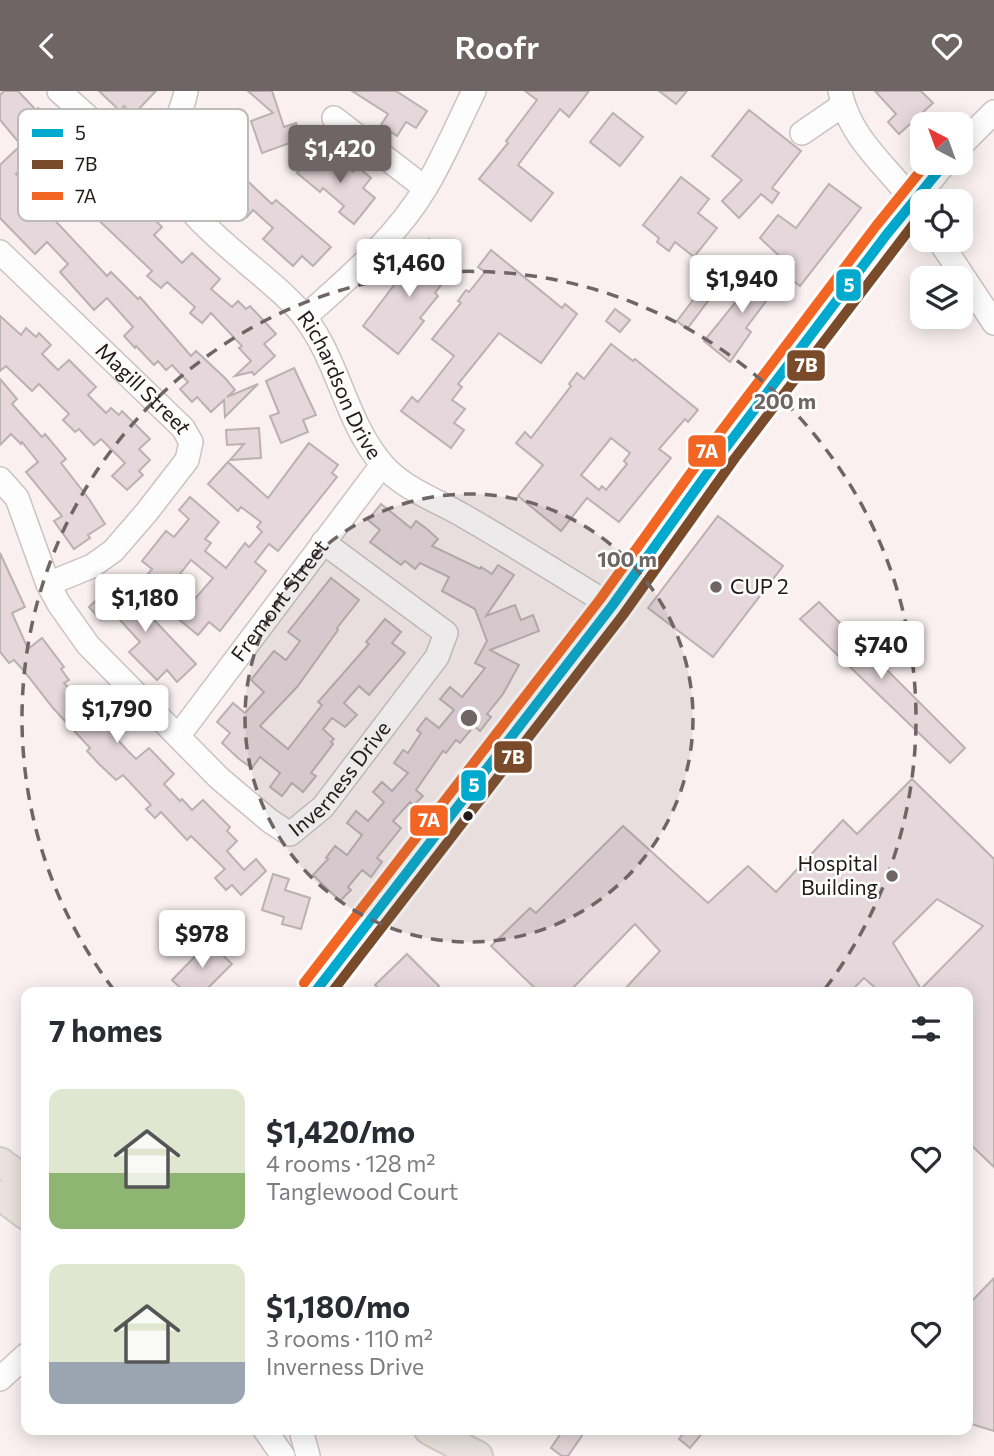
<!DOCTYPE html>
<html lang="en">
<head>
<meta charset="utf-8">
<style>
	body { margin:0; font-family:Commissioner,sans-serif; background:#f2f2f3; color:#2b2b33; height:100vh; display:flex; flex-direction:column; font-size:26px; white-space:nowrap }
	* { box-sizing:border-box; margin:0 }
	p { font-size:23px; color:#7c7c81 }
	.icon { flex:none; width:38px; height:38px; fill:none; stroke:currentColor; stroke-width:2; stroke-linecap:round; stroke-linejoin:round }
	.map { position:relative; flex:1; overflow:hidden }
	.panel { position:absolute; left:21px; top:896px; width:952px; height:448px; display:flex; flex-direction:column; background:#fff; border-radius:14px; box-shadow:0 4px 18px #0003 }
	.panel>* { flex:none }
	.needle { width:46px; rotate:319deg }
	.fabs { position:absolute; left:910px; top:21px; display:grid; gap:14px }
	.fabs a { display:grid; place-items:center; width:63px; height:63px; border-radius:14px; background:#fff; box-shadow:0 4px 18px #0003; font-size:35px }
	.price { position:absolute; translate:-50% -60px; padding:0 16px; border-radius:7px; background:#fff; color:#222; font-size:23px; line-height:46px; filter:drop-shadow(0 2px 4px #0008) }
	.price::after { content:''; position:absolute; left:50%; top:42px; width:21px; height:16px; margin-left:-10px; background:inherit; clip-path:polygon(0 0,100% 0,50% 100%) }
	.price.active { background:#6e6564; color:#fff }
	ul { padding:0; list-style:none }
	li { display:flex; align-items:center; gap:21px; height:175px; padding:0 28px }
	li span { display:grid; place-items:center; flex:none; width:196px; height:140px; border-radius:14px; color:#555 }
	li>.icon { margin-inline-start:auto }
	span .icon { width:84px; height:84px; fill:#fffc; stroke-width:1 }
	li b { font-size:30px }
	h2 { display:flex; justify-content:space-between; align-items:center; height:84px; padding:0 28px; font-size:30px }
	header { display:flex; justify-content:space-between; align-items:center; height:91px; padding:0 28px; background:#6e6564; color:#fff; font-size:32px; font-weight:600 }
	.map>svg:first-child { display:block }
	.building { fill:#e5d7db; stroke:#bab1b2; stroke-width:2; fill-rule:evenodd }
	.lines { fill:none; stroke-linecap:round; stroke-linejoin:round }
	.minor-casing { stroke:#cbc2c2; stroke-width:26 }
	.major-casing { stroke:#d1cccb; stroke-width:32 }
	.minor { stroke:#fefdfd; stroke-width:23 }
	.major { stroke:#ebe2de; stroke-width:28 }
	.bus-1-casing { stroke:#fff; stroke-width:16 }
	.bus-2-casing { stroke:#fff; stroke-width:16 }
	.bus-3-casing { stroke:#fff; stroke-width:16 }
	.bus-1 { stroke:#00a9ce; stroke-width:10 }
	.bus-2 { stroke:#7a4b2a; stroke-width:10 }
	.bus-3 { stroke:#f26522; stroke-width:10 }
	.ring { fill:none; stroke:#6e6564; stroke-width:3.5; stroke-dasharray:12 9 }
	.poi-dot { fill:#6e6564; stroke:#fff; stroke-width:2.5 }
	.bus-dot { fill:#231a19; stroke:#fff; stroke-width:2.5 }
	.labels { text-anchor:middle; stroke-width:5; stroke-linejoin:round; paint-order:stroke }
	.street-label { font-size:21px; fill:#231a19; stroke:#fff }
	.poi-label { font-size:21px; fill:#231a19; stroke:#fff; text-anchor:start }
	.key { fill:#fff; stroke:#bdbaba; stroke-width:2 }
	.key-label { font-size:19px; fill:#231a19 }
	.centre { fill:#6e6564; stroke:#fff; stroke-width:3.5 }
	.ring-label { font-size:21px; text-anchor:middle; font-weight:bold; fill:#6e6564; stroke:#fff; stroke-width:5; stroke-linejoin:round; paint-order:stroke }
	.line-badge { stroke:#fff; stroke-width:2.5 }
	.badge-label { font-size:19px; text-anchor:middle; font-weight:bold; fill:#fff }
</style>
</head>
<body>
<header><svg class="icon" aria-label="back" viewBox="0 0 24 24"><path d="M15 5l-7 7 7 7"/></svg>Roofr<svg class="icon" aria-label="heart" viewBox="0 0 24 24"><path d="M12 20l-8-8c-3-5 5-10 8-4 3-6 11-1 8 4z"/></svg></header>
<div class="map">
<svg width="994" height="1365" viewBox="0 0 994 1365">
	<rect width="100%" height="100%" fill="#faf0f0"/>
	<g class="building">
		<path d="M 4,0 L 18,0 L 36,19 L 38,17 L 48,28 L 37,37 L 65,64 L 75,55 L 92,72 L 95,70 L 104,80 L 93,90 L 112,110 L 126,99 L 135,107 L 138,104 L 150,115 L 146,120 L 162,136 L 154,144 L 182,172 L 192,162 L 220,188 L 211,198 L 232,216 L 238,210 L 246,218 L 250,215 L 276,243 L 264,253 L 275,265 L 254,284 L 252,281 L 235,285 L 251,270 L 239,257 L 242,255 L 211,222 L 202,232 L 190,222 L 195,216 L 167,191 L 161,197 L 147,185 L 152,180 L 87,118 L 84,120 L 33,67 L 16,83 L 22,90 L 20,92 L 107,185 L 111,181 L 138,208 L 140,206 L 191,265 L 196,260 L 225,287 L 235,299 L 227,306 L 258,293 L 225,326 L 224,309 L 211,321 L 197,306 L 192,311 L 180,298 L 188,291 L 172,274 L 166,279 L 158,270 L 154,274 L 136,255 L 135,257 L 124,245 L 133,236 L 107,207 L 94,219 L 60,181 L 68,173 L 47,151 L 35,163 L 0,127 L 0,74 L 21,54 L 0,29 L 0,4 Z"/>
		<path d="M 99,0 L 156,0 L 133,24 L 124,15 L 120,20 Z"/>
		<path d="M 248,0 L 272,0 L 284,36 L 296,32 L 301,48 L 262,62 L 251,30 L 273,22 Z"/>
		<path d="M 352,0 L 396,0 L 427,20 L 416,37 L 406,31 L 397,45 L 381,34 L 388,23 Z"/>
		<path d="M 525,0 L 589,0 L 569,26 L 560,18 L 518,74 L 553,102 L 531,130 L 479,88 L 508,52 L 506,50 L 537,9 Z"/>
		<path d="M 659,0 L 687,0 L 676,13 Z"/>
		<path d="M 875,0 L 921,0 L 933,12 L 899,43 L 888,31 L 896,23 Z"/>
		<path d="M 749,19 L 801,60 L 772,97 L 779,102 L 772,112 L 761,103 L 739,127 L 722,110 L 742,89 L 712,65 Z"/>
		<path d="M 613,22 L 643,46 L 620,75 L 590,51 Z"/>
		<path d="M 219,55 L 243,78 L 239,82 L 272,113 L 276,109 L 331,156 L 313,175 L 302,165 L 293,175 L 263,148 L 273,137 L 253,119 L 247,126 L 238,118 L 234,123 L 205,94 L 213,85 L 202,74 Z"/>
		<path d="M 332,63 L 353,81 L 358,76 L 371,87 L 363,97 L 375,107 L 354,133 L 339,121 L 344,115 L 323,97 L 320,101 L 297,82 L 310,67 L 320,76 Z"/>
		<path d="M 681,86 L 709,108 L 698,122 L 717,137 L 694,166 L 675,151 L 669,160 L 657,151 L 659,147 L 643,134 Z"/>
		<path d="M 829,93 L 861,117 L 800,195 L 783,182 L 790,175 L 760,147 L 778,124 L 796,137 Z"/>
		<path d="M 429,148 L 444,161 L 438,169 L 452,180 L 435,202 L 438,205 L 420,227 L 424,230 L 398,263 L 363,235 Z"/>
		<path d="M 491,159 L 562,217 L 565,213 L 577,223 L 541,272 L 499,242 L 458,293 L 462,296 L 452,309 L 465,318 L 454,332 L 464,339 L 451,357 L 401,320 L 412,306 L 418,311 L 454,265 L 432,248 L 461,212 L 458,210 L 466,199 L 469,201 L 485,181 L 478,176 Z"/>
		<path d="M 765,175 L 782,189 L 746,237 L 751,241 L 730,271 L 704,250 Z"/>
		<path d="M 703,176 L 723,190 L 687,238 L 677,230 L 706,192 L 696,185 Z"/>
		<path d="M 615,218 L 630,229 L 620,241 L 606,230 Z"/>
		<path d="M 0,225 L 21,244 L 26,237 L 36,246 L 39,242 L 51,254 L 42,263 L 58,279 L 69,269 L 96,296 L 88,304 L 106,322 L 111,317 L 119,324 L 122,320 L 150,348 L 139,358 L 150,369 L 139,380 L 143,384 L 127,399 L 112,385 L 125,372 L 101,348 L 94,354 L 79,338 L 75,341 L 63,329 L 69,323 L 39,293 L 32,300 L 6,275 L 0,280 Z"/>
		<path d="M 611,253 L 633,270 L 635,268 L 698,319 L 688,331 L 685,328 L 659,358 L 671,367 L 619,431 L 587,407 L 561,440 L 518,405 L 543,374 L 516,352 L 525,341 L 531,347 L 571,295 L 569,293 L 577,282 L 584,288 ZM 611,347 L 630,362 L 624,370 L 627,373 L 606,399 L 602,395 L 599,399 L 581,384 Z"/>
		<path d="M 294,277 L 316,324 L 303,329 L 308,341 L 281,352 L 270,325 L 279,322 L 266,290 Z"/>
		<path d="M 0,288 L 17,308 L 12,313 L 42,346 L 45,343 L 66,368 L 61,372 L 89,408 L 105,433 L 88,444 L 90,447 L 74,458 L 54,430 L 62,425 L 26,381 L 38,371 L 22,351 L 21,353 L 11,343 L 0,354 Z"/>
		<path d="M 259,337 L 261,367 L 230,369 L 244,353 L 227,354 L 226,339 Z"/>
		<path d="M 309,352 L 338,374 L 332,382 L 337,386 L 278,460 L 269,453 L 255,471 L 266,480 L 220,540 L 209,531 L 198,544 L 138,495 L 152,478 L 142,470 L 166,440 L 174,446 L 189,428 L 179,419 L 190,406 L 219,431 L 205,448 L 211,452 L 205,460 L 226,477 L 245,452 L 249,456 L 262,441 L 257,436 L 261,431 L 241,416 L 238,420 L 208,393 L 228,371 L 268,407 ZM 191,469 L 213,487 L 194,509 L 172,493 Z"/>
		<path d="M 381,413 L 411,437 L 416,430 L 427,438 L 438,448 L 432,455 L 480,478 L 481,476 L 492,483 L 498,474 L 514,484 L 486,525 L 515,514 L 521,529 L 533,524 L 539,540 L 490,559 L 519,574 L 503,603 L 487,623 L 491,626 L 480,640 L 474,635 L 460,652 L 456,649 L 446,662 L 443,660 L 416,699 L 423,705 L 414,714 L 410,711 L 393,730 L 401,737 L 377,767 L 382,771 L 371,786 L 362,779 L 348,796 L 351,799 L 340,810 L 313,784 L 328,768 L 326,767 L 335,755 L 347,764 L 362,744 L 347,732 L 356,720 L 368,730 L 384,711 L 373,701 L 382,691 L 392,700 L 408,682 L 394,672 L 403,659 L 408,662 L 421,642 L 417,639 L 426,627 L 439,637 L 454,619 L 440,608 L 450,596 L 462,606 L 485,577 L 475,572 L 487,550 L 475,518 L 442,500 L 449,486 L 420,472 L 415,478 L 405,470 L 401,474 L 370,451 L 380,439 L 368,429 Z"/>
		<path d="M 718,425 L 783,475 L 713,566 L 648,517 Z"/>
		<path d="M 0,462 L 25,516 L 12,522 L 28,558 L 42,547 L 64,576 L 61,578 L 69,589 L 64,592 L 81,611 L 91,601 L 119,628 L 108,638 L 127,659 L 136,668 L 149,657 L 174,683 L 164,693 L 180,710 L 182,708 L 192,719 L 203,709 L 230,736 L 227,740 L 237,750 L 227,760 L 244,779 L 256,768 L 266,780 L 241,804 L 232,794 L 226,799 L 215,787 L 225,778 L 191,745 L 187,749 L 161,721 L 155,727 L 146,718 L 151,714 L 123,684 L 116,689 L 99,673 L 87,660 L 90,657 L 53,617 L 24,580 L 14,569 L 9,572 L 0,561 Z"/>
		<path d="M 331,487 L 359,509 L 337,537 L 338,539 L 297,596 L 260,635 L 288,658 L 322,614 L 318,611 L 369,553 L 366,551 L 385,528 L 401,541 L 392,552 L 405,562 L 369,604 L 359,595 L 344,612 L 357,624 L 345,636 L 332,627 L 323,638 L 334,648 L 331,651 L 333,653 L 311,682 L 316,685 L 303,701 L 292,692 L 282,705 L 270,696 L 280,682 L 260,666 L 252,677 L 239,668 L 222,652 L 230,642 L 217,631 L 233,612 L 245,622 L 264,601 L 251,589 L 274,560 L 286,569 L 300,550 L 288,541 Z"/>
		<path d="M 117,490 L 196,573 L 177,591 L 167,579 L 157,589 L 129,561 L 140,551 L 111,519 L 101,529 L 89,516 Z"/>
		<path d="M 819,511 L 965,657 L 950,672 L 800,528 Z"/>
		<path d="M 912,688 L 994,768 L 994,1076 L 968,1051 L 968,901 L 880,901 L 864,887 L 850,901 L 622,901 L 660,860 L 635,833 L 569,901 L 539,901 L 491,855 L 530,817 L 536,822 L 623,735 L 708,812 L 748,775 L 776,801 L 843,729 L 857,743 ZM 937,808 L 983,835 L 921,898 L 893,852 Z"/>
		<path d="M 273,783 L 289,788 L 285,799 L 310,807 L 301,838 L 282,833 L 284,826 L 262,819 Z"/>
		<path d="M 209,851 L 232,873 L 204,901 L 185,901 L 172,889 Z"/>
		<path d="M 407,863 L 439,895 L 433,901 L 382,901 L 375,894 Z"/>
		<path d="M 994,1187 L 994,1340 L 968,1332 L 968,1214 Z"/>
		<path d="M 563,1339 L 576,1339 L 583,1343 L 568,1365 L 562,1365 L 551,1357 Z"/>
		<path d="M 686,1339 L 705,1339 L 690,1357 L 679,1348 Z"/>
	</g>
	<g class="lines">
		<g class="minor-casing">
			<g id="minor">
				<path d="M 59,0 L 106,42 L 123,52 L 166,65"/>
				<path id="s1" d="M 186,0 C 183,19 167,49 166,66 C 165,124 274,183 306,228 C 339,272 346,331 382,373 C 402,397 436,409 462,424 C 513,453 562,485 612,515"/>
				<path d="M 840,0 C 850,51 893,79 921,121"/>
				<path d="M 334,27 L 425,97"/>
				<path d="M 802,42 L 843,14"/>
				<path d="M 961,54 L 994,21"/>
				<path d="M 939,149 L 994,232"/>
				<path id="s2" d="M 0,161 L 183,337 L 191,351 L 187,369 L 146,422 L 113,460 L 92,475 L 48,493"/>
				<path d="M 305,226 C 348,187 396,147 426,96 C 444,66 458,32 474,0"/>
				<path id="s3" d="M 0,388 L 17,407 L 48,493 L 59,513 L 88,554 L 219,687 L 270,730 L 290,743 L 323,716 L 437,566 L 446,542 L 323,451"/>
				<path id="s4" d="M 179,644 L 382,374"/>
				<path d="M 315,901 L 612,515 L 724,359 L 887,143 L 945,72"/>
				<path d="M 0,1288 L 26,1264"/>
				<path d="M 265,1339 L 283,1365"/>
				<path d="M 301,1339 L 308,1365"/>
			</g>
		</g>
		<g class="major-casing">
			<g id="major">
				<path d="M 0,1071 L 26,1090"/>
				<path d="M 0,1104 L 26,1124"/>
				<path d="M 429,1339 L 478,1365"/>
			</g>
		</g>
		<use href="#minor" class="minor"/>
		<use href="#major" class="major"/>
		<g class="bus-1-casing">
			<path id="bus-1" d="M 315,901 L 612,515 L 724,359 L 887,143 L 945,72"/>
		</g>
		<g class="bus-2-casing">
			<path id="bus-2" d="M 332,901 L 623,524 L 735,367 L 922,122"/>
		</g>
		<g class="bus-3-casing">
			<path id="bus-3" d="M 304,892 L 601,507 L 713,351 L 876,135 L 927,72"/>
		</g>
		<use href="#bus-1" class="bus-1"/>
		<use href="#bus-2" class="bus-2"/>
		<use href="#bus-3" class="bus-3"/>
	</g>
	<circle cx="469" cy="627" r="224" fill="#6e6564" fill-opacity=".12"/>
	<g class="ring">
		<circle cx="469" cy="627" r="224"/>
		<path d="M114 899A447 447 0 1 1 824 899"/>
	</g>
	<g class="poi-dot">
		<circle cx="716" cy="496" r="7"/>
		<circle cx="892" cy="785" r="7"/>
	</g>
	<circle class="bus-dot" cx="468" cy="725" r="6"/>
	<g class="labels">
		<g class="street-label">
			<text dy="7" stroke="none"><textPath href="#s1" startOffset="362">Richardson Drive</textPath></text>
			<text dy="7" stroke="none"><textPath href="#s2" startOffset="198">Magill Street</textPath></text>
			<text dy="7" stroke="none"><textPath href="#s4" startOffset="168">Fremont Street</textPath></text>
			<text dy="7" stroke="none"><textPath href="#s3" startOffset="542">Inverness Drive</textPath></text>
		</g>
		<g class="poi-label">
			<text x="730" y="503">CUP 2</text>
			<text x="878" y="780" text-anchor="end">Hospital<tspan x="878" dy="24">Building</tspan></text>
		</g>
	</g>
	<rect x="18" y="18" width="230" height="112" rx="10" class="key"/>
	<rect x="32" y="38" width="31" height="8" fill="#00a9ce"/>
	<rect x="32" y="69" width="31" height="9" fill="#7a4b2a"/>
	<rect x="32" y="101" width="31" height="8" fill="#f26522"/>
	<g class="key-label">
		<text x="75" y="49">5</text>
		<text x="75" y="80">7B</text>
		<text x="75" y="112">7A</text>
	</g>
	<circle cx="469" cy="627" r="10" class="centre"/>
	<g class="ring-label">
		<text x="785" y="318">200 m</text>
		<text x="627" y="476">100 m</text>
	</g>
	<g class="line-badge">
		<rect x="835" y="177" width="27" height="34" rx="7" fill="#00a9ce"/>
		<rect x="786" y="258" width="40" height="33" rx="7" fill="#7a4b2a"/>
		<rect x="687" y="343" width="40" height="34" rx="7" fill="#f26522"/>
		<rect x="493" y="649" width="40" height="34" rx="7" fill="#7a4b2a"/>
		<rect x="460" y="678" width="27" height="33" rx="7" fill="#00a9ce"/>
		<rect x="409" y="713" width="40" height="33" rx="7" fill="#f26522"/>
	</g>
	<g class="badge-label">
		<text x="849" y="201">5</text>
		<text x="806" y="281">7B</text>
		<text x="707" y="367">7A</text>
		<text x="513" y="673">7B</text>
		<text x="474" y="701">5</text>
		<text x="429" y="736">7A</text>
	</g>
</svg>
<div class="fabs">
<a><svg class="needle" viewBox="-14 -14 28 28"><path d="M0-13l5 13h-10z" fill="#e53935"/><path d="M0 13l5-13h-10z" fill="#7c7c81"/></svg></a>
<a><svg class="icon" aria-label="locate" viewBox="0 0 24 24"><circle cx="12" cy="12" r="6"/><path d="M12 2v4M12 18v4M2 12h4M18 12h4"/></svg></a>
<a><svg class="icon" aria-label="layers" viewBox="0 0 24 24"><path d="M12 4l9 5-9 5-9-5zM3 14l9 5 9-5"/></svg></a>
</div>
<b class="price active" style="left:340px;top:94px">$1,420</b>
<b class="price" style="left:409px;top:208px">$1,460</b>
<b class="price" style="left:742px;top:224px">$1,940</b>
<b class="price" style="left:145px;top:543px">$1,180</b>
<b class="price" style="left:881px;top:590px">$740</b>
<b class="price" style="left:117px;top:654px">$1,790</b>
<b class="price" style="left:202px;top:879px">$978</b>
<section class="panel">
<h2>7 homes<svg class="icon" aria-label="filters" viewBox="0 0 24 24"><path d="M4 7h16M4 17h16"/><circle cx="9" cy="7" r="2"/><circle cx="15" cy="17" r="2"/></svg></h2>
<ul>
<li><span style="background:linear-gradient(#dfe7d0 60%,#8fb573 0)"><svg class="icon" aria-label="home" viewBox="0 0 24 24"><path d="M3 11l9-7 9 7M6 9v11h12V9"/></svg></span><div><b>$1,420/mo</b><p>4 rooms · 128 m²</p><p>Tanglewood Court</p></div><svg class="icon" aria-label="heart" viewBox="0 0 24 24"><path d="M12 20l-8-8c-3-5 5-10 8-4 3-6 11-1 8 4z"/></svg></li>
<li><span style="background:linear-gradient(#dfe7d0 70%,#9aa5b1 0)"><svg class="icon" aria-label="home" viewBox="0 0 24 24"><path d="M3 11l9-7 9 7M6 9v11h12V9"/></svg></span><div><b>$1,180/mo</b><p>3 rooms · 110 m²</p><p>Inverness Drive</p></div><svg class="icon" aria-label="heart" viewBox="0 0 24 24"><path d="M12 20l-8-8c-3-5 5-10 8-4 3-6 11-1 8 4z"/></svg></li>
</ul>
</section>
</div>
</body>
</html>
